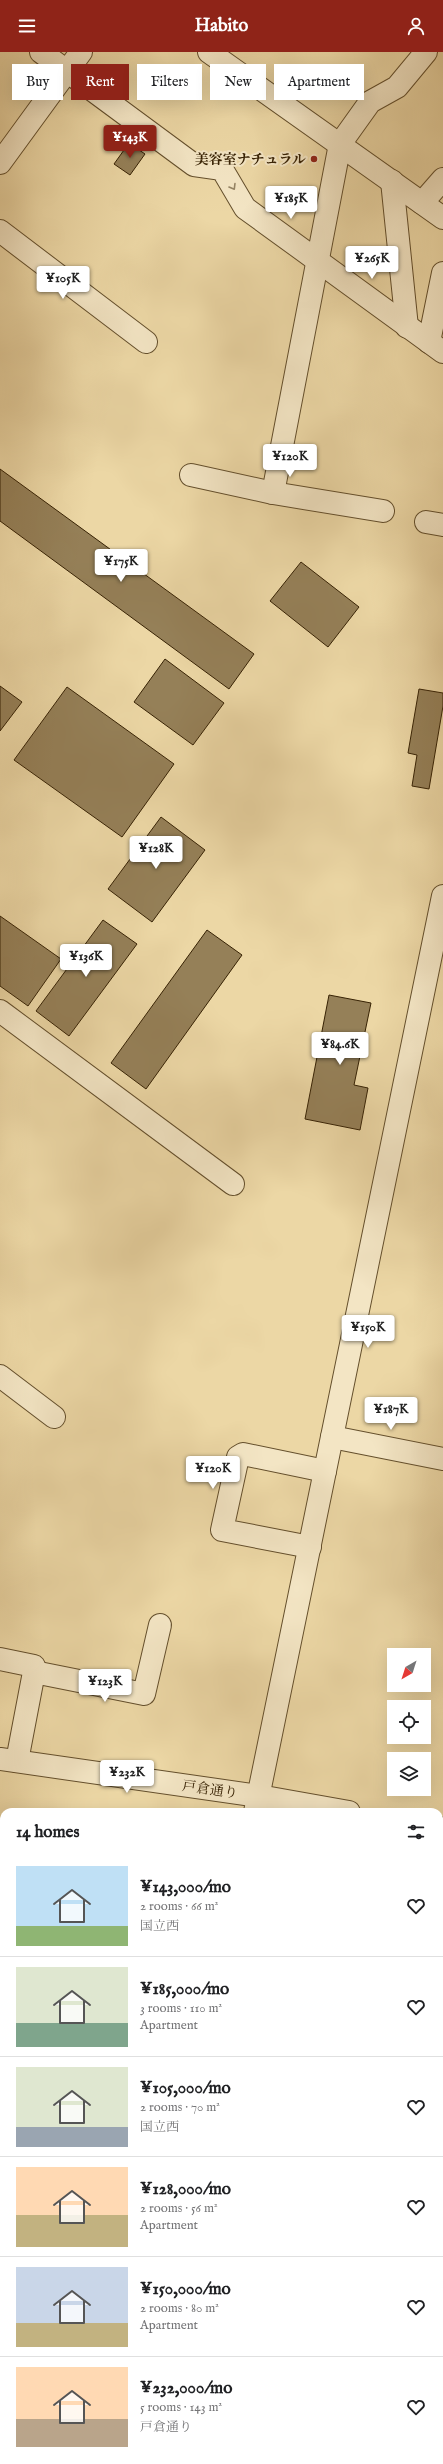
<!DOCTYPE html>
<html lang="en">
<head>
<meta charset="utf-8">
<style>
	body { margin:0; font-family:"IM FELL English","Noto Serif JP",serif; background:#f6f6f6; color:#202124; height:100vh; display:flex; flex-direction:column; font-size:15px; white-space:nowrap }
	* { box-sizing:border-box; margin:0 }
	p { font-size:13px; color:#757577 }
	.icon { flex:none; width:22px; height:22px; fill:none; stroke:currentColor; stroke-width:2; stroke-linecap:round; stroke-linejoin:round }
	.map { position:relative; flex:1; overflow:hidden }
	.panel { position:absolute; left:0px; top:1756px; width:443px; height:656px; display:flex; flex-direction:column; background:#fff; border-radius:12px 12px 0 0; box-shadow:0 4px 16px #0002 }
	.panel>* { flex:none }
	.banner { position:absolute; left:12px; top:12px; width:419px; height:36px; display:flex; gap:8px }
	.needle { width:26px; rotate:219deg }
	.tools { position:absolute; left:387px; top:1596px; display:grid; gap:8px }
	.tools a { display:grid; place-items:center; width:44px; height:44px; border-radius:0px; background:#fff; box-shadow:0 4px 16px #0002; font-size:20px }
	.price { position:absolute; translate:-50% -34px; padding:0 9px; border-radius:4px; background:#fff; color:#222; font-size:13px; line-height:26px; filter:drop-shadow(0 1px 2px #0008) }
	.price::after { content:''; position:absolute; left:50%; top:24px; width:12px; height:9px; margin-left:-6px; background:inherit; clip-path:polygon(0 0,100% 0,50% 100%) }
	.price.on { background:#8f2418; color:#fff }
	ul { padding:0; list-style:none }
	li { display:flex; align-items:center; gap:12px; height:100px; padding:0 16px }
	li+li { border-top:1px solid #e0e0e0 }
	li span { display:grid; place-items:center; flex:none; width:112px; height:80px; border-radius:0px; color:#555 }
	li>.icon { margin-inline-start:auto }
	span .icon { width:48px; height:48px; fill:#fffc; stroke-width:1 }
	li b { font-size:17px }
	h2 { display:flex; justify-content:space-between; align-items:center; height:48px; padding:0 16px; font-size:17px }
	.tag { padding:0 14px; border-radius:0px; background:#fff; box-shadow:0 4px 16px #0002; font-size:14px; line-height:36px }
	.tag.on { background:#8f2418; color:#fff }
	header { display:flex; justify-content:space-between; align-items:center; height:52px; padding:0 16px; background:#8f2418; color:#fff; font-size:18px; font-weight:700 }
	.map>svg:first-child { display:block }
	.building { fill:#958058; stroke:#372204 }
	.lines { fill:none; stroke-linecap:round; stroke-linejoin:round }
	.minor-casing { stroke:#644f2c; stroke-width:24 }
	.minor { stroke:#f3e5c4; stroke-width:22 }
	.oneway { stroke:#958464 }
	.poi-dot { fill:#8f2418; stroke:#f3e5c4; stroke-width:1.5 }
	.labels { text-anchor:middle; stroke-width:4; stroke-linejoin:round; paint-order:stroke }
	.poi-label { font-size:14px; font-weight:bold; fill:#372204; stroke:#f3e5c4; text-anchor:end }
	.street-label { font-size:14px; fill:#372204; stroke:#f3e5c4 }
</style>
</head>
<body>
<header><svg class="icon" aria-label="menu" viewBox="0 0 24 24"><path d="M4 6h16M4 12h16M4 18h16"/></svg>Habito<svg class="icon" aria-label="person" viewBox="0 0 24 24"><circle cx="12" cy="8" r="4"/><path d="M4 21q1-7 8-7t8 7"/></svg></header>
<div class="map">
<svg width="443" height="2412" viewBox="0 0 443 2412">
	<rect width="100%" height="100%" fill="#ecd7a5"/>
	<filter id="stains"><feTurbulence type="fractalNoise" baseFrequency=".005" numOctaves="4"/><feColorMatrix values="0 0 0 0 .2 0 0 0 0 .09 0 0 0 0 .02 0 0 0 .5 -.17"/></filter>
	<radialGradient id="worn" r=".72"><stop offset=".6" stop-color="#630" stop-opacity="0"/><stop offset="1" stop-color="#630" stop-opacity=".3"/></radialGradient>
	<g class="building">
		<path d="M 129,91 L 145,102 L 130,123 L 114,112 Z"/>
		<path d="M 0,417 L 254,602 L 229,637 L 0,469 Z"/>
		<path d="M 301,510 L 359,555 L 328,595 L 270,549 Z"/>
		<path d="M 165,607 L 224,651 L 193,693 L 134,650 Z"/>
		<path d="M 0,634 L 22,650 L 0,679 Z"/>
		<path d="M 67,635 L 174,712 L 122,785 L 14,708 Z"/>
		<path d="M 419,637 L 443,641 L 443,654 L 429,737 L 412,734 L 417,703 L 408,701 Z"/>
		<path d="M 161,765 L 205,798 L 152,870 L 108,837 Z"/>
		<path d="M 0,864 L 61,907 L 28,954 L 0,934 Z"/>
		<path d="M 103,868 L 137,892 L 69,984 L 36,959 Z"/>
		<path d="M 207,878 L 242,903 L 146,1037 L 111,1011 Z"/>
		<path d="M 329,943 L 371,951 L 354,1033 L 368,1036 L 360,1078 L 305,1067 Z"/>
	</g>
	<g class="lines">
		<g class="minor-casing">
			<g id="minor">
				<path d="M 41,0 L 194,113 L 222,117 L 245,156 L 443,300"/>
				<path d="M 209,0 L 443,166"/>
				<path d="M 0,111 L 81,0"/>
				<path d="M 392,129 L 407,275"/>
				<path d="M 422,151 L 443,127"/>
				<path d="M 0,179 L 146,290"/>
				<path d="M 429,290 L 443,221"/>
				<path d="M 191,423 L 273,441 L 383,459"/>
				<path d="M 273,441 L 340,92 L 370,50 L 397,35 L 426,0"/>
				<path d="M 426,470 L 443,473"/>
				<path d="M 0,959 L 233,1132"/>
				<path d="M 0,1324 L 54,1365"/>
				<path d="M 332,1385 L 443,1407"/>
				<path d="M 310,1495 L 222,1478 L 238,1405 L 243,1402 L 325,1419"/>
				<path d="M 0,1607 L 34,1614 L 34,1620"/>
				<path d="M 0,1707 L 259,1744 L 349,1760"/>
				<path d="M 17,1709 L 34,1620 L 144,1642 L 160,1573"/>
				<path d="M 255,1760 L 443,844"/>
				<path d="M 439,1776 L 443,1777"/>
				<path d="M 0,1894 L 4,1895"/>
				<path d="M 439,2059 L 443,2046"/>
				<path d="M 0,2114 L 4,2116"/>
				<path d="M 0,2183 L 4,2175"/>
				<path d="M 0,2323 L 4,2326"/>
				<path d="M 439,2343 L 443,2345"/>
				<path d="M 94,2412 L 95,2408"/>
			</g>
		</g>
		<use href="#minor" class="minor"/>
	</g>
	<defs><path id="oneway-chevron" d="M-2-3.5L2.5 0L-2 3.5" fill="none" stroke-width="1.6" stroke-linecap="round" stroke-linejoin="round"/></defs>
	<use class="oneway" href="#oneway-chevron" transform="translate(233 135) rotate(59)"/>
	<circle class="poi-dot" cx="314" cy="107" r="4"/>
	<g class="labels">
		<g class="poi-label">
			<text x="306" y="112">美容室ナチュラル</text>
		</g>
		<g class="street-label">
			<text transform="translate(210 1737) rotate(8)" y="5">戸倉通り</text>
		</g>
	</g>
	<rect width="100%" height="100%" filter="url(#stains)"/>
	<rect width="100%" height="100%" fill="url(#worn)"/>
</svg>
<div class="tools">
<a><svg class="needle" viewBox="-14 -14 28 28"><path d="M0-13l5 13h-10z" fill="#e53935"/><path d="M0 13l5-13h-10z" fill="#757577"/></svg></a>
<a><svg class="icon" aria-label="locate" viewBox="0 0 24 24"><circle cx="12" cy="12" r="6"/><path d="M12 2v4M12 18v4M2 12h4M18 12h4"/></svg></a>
<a><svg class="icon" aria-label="layers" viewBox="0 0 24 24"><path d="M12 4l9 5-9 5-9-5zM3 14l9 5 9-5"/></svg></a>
</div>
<b class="price on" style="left:130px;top:107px">¥143K</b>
<b class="price" style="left:291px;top:168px">¥185K</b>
<b class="price" style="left:372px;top:228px">¥265K</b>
<b class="price" style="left:63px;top:248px">¥105K</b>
<b class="price" style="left:290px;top:426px">¥120K</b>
<b class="price" style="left:121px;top:531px">¥175K</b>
<b class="price" style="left:156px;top:818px">¥128K</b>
<b class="price" style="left:86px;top:926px">¥136K</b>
<b class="price" style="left:340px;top:1014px">¥84.6K</b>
<b class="price" style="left:368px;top:1297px">¥150K</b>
<b class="price" style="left:391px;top:1379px">¥187K</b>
<b class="price" style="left:213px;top:1438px">¥120K</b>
<b class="price" style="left:105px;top:1651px">¥123K</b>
<b class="price" style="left:127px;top:1742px">¥232K</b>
<div class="banner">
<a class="tag">Buy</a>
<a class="tag on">Rent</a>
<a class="tag">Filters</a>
<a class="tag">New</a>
<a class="tag">Apartment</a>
</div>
<section class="panel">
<h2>14 homes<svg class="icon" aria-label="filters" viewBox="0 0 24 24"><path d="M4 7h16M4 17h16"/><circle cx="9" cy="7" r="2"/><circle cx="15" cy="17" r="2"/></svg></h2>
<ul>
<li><span style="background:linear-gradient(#bfe0f5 75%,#8fb573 0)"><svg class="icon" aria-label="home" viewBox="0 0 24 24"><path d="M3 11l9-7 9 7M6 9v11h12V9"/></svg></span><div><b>¥143,000/mo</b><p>2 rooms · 66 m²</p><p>国立西</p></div><svg class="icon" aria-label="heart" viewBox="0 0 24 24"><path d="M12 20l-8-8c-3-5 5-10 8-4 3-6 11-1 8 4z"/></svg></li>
<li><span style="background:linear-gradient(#dfe7d0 70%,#7fa58c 0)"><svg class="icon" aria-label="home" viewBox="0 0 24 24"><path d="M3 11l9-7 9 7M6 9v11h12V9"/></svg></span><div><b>¥185,000/mo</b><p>3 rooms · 110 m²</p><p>Apartment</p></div><svg class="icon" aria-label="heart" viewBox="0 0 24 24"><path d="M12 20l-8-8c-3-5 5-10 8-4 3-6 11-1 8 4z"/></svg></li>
<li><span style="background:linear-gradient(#dfe7d0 75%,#9aa5b1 0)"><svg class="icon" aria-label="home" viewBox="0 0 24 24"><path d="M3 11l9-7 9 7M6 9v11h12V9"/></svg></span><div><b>¥105,000/mo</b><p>2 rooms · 70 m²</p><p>国立西</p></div><svg class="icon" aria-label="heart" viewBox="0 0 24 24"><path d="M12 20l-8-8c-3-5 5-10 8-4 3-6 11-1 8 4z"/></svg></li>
<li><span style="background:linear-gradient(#ffd9b3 60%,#c2b280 0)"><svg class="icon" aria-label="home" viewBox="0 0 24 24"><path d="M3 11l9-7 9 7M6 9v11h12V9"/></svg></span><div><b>¥128,000/mo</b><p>2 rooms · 56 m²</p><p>Apartment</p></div><svg class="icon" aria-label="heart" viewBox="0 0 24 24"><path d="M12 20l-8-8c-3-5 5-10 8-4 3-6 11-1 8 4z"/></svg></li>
<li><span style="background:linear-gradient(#c9d6e8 70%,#c2b280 0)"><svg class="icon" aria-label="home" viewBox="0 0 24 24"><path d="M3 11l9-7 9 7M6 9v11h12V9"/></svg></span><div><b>¥150,000/mo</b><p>2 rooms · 80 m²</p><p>Apartment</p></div><svg class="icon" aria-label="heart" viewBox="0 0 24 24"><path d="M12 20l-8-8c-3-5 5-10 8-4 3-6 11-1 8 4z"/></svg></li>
<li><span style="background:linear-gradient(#ffd9b3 65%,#b9a48a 0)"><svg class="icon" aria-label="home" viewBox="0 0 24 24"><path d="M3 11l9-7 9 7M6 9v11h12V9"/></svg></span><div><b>¥232,000/mo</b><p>5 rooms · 143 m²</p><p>戸倉通り</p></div><svg class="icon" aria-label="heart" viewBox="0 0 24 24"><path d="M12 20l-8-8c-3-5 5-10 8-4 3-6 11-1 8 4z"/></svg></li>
</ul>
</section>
</div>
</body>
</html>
